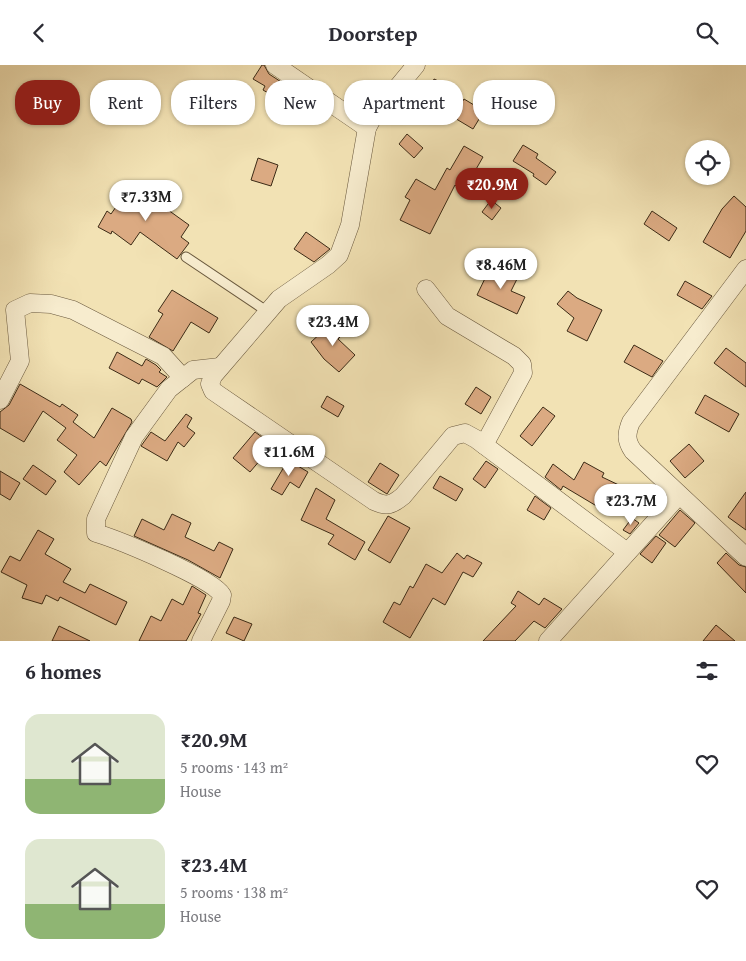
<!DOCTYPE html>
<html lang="en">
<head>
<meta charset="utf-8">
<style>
	body { margin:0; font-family:"Gentium Book Plus",serif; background:#f2f2f3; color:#2b2b33; height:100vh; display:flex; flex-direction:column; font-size:19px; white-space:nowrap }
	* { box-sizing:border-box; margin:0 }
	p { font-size:16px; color:#7c7c81 }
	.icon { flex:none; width:28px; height:28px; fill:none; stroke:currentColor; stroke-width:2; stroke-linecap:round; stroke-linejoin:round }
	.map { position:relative; height:576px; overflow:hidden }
	.drawer { display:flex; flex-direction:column; background:#fff; flex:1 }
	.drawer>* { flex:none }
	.banner { position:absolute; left:15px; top:15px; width:716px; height:45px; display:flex; gap:10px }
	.controls { position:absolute; left:685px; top:75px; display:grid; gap:10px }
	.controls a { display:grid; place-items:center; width:45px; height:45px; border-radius:50%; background:#fff; box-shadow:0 1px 4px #0004; font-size:25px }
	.price { position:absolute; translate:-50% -42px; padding:0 11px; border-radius:18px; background:#fff; color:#222; font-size:16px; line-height:32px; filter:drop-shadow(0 1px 2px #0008) }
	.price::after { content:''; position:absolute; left:50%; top:30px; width:15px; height:11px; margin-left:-8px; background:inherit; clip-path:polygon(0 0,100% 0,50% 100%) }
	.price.selected { background:#8f2418; color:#fff }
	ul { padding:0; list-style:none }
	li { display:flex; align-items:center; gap:15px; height:125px; padding:0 25px }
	li span { display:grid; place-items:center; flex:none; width:140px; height:100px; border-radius:15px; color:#555 }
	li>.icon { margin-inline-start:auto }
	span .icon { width:60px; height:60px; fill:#fffc; stroke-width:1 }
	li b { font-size:21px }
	h2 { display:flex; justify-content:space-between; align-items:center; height:60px; padding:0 25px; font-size:21px }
	.pill { padding:0 18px; border-radius:20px; background:#fff; box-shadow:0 1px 4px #0004; font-size:18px; line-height:45px }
	.pill.selected { background:#8f2418; color:#fff }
	header { display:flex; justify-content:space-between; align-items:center; height:65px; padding:0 25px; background:#fff; font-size:22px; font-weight:700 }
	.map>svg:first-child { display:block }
	.building { fill:#dbaa82; stroke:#3c2b16 }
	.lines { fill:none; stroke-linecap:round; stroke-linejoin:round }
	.lane-casing { stroke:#6a593e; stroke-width:11 }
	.street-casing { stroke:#6a593e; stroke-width:19 }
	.lane { stroke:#f7ecce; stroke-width:9 }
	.street { stroke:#f7ecce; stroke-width:18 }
</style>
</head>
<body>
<header><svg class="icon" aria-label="back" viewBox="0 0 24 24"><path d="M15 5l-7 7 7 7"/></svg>Doorstep<svg class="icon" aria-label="search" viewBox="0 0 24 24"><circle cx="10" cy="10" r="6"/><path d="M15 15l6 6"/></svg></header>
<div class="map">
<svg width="746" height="576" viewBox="0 0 746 576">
	<rect width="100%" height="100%" fill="#f2e2b4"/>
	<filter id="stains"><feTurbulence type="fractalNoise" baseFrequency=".004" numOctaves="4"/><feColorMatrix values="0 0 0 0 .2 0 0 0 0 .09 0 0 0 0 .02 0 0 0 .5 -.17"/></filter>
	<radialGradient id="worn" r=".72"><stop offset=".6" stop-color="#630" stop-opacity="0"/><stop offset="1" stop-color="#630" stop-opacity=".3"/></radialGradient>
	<g class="building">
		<path d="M 262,0 L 264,0 L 269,9 L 295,26 L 287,39 L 263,25 L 265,21 L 253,14 Z"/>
		<path d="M 434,14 L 447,20 L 442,32 L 429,26 Z"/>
		<path d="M 464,34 L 484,46 L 473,64 L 453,52 Z"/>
		<path d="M 407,69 L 423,83 L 414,93 L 399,79 Z"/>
		<path d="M 523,80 L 538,89 L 536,93 L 556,107 L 546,120 L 533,111 L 534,109 L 513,96 Z"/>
		<path d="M 464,81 L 483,92 L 471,113 L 463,109 L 457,122 L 455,120 L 430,169 L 400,155 L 410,135 L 405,132 L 416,114 L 435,125 L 447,103 L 450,105 Z"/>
		<path d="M 258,93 L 278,100 L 271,121 L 251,115 Z"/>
		<path d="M 132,119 L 189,160 L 181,172 L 189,178 L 177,194 L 140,167 L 131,180 L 112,166 L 111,169 L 98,162 L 107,146 L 111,149 Z"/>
		<path d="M 734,131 L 746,142 L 746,166 L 730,193 L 703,177 L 722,144 Z"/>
		<path d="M 491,135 L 501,143 L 492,155 L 482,147 Z"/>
		<path d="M 652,146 L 677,163 L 669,176 L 644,159 Z"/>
		<path d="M 306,167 L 330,184 L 314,197 L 294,184 Z"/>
		<path d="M 491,201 L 517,214 L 511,226 L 525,232 L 517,249 L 477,230 Z"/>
		<path d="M 685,216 L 712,231 L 702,244 L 677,230 Z"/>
		<path d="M 172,225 L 218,253 L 209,268 L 191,257 L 173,286 L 149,272 L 163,249 L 158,246 Z"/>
		<path d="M 568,226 L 577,233 L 602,245 L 587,276 L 567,266 L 574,253 L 557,239 Z"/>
		<path d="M 334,256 L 345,267 L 338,274 L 355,290 L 339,307 L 324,294 L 311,277 Z"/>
		<path d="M 634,280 L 663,296 L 652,312 L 624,297 Z"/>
		<path d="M 726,283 L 746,298 L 746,322 L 714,298 Z"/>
		<path d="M 117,287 L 142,301 L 146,294 L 156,300 L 161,305 L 159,307 L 167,312 L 157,322 L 142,314 L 139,319 L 109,303 Z"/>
		<path d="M 20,319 L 60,342 L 62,339 L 78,350 L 73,357 L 94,373 L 112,343 L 131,354 L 132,357 L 106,401 L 100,396 L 79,420 L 64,407 L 77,390 L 57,375 L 66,363 L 43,346 L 24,377 L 0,363 L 0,347 L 9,340 Z"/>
		<path d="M 476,322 L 491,332 L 481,349 L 465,339 Z"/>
		<path d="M 705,330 L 739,349 L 729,367 L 695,348 Z"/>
		<path d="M 327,331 L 344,341 L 338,352 L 321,342 Z"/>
		<path d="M 543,342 L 555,351 L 532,381 L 520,371 Z"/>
		<path d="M 186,349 L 192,353 L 187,362 L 195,368 L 184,382 L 178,377 L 167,396 L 141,381 L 151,367 L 165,376 Z"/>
		<path d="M 255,367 L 273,380 L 250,407 L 233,393 Z"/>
		<path d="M 689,379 L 704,396 L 685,413 L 670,396 Z"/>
		<path d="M 288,395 L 308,407 L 299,423 L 290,417 L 282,430 L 271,424 Z"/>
		<path d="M 486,396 L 498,404 L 485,423 L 473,414 Z"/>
		<path d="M 584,397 L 604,408 L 602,412 L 623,422 L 610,449 L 563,421 L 561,425 L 545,412 L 553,399 L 574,415 Z"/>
		<path d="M 380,398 L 399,410 L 387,429 L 368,417 Z"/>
		<path d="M 33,400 L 56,416 L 46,430 L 23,414 Z"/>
		<path d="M 0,406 L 20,418 L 10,435 L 0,429 Z"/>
		<path d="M 440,411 L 463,424 L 456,436 L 433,423 Z"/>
		<path d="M 316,423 L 335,435 L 326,454 L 365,477 L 355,495 L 328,479 L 334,470 L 301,455 Z"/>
		<path d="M 746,427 L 746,465 L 728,452 Z"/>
		<path d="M 535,431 L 551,443 L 544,455 L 527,445 Z"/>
		<path d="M 680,445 L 695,458 L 675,482 L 659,470 Z"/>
		<path d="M 172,449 L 191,458 L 185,472 L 214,486 L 219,477 L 233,484 L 220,513 L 188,495 L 134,471 L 142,454 L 164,465 Z"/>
		<path d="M 388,451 L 410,463 L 390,498 L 368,485 Z"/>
		<path d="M 632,453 L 639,458 L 630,469 L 623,465 Z"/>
		<path d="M 38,465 L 54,474 L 45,489 L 71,504 L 63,517 L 85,528 L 90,519 L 127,537 L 116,560 L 60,532 L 58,536 L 46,530 L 42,539 L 22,533 L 27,520 L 1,507 L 10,491 L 20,496 Z"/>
		<path d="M 656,471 L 666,478 L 652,498 L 640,489 Z"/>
		<path d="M 457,488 L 464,494 L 467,490 L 482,498 L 473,512 L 463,507 L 445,540 L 433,533 L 410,573 L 383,557 L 394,537 L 400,540 L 410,521 L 413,523 L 426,499 L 442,508 Z"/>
		<path d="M 726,488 L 739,500 L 746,502 L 746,528 L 717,498 Z"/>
		<path d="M 192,521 L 206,530 L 198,548 L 201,549 L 186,576 L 139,576 L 151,551 L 161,556 L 172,534 L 183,540 Z"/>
		<path d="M 518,526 L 539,540 L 544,533 L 562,544 L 545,563 L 534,556 L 515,576 L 483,576 L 516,541 L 511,538 Z"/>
		<path d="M 234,552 L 252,559 L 244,576 L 226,568 Z"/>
		<path d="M 716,560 L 735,576 L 703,576 Z"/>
		<path d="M 59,561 L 90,576 L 52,576 Z"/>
	</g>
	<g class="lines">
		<g class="lane-casing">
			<path id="lane" d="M 186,192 L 268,247"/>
		</g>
		<g class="street-casing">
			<g id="street">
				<path d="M 275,0 L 367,63"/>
				<path d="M 416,0 L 373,52 L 367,63 L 350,160 L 339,190 L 328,200 L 279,234 L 213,311 L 210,319 L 213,326 L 374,436 C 387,442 392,440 403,431 L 453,371 L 465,368 L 476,374 L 627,487"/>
				<path d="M 746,204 L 631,357 C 626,369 626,376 633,386 L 746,492"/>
				<path d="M 426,224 L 447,251 L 514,291 L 522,299 L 523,308 L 484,380"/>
				<path d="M 0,335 L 20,296 L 15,245 L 30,238 L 51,239 L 73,245 L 163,291 L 183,313"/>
				<path d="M 201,576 L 221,536 L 222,530 C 212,513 119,475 96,468 L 96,454 L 134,372 L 169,324 L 193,305 L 220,302"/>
				<path d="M 548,576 L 679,430"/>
			</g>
		</g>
		<use href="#lane" class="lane"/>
		<use href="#street" class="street"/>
	</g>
	<rect width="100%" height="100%" filter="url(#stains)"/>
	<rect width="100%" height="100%" fill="url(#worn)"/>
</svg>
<div class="controls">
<a><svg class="icon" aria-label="locate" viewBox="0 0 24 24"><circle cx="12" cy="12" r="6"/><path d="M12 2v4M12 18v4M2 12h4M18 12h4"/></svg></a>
</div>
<b class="price selected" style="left:492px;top:145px">₹20.9M</b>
<b class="price" style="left:146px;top:157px">₹7.33M</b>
<b class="price" style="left:501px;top:225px">₹8.46M</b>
<b class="price" style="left:333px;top:282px">₹23.4M</b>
<b class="price" style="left:289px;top:412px">₹11.6M</b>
<b class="price" style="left:631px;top:461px">₹23.7M</b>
<div class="banner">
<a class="pill selected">Buy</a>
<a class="pill">Rent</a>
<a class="pill">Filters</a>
<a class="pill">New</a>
<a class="pill">Apartment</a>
<a class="pill">House</a>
</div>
</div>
<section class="drawer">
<h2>6 homes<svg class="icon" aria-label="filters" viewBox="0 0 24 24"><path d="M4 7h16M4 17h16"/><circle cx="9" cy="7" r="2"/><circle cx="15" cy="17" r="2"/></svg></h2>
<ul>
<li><span style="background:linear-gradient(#dfe7d0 65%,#8fb573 0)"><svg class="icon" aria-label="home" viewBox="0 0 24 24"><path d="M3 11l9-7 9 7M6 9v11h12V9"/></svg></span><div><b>₹20.9M</b><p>5 rooms · 143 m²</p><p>House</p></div><svg class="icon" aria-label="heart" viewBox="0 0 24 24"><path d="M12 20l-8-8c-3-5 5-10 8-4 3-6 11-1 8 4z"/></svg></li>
<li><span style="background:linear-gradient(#dfe7d0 65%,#8fb573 0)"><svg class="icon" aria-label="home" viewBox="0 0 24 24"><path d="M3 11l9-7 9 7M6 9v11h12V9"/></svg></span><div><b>₹23.4M</b><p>5 rooms · 138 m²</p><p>House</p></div><svg class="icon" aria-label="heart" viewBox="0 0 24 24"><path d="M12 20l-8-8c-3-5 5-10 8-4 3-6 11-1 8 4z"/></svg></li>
</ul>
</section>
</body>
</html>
